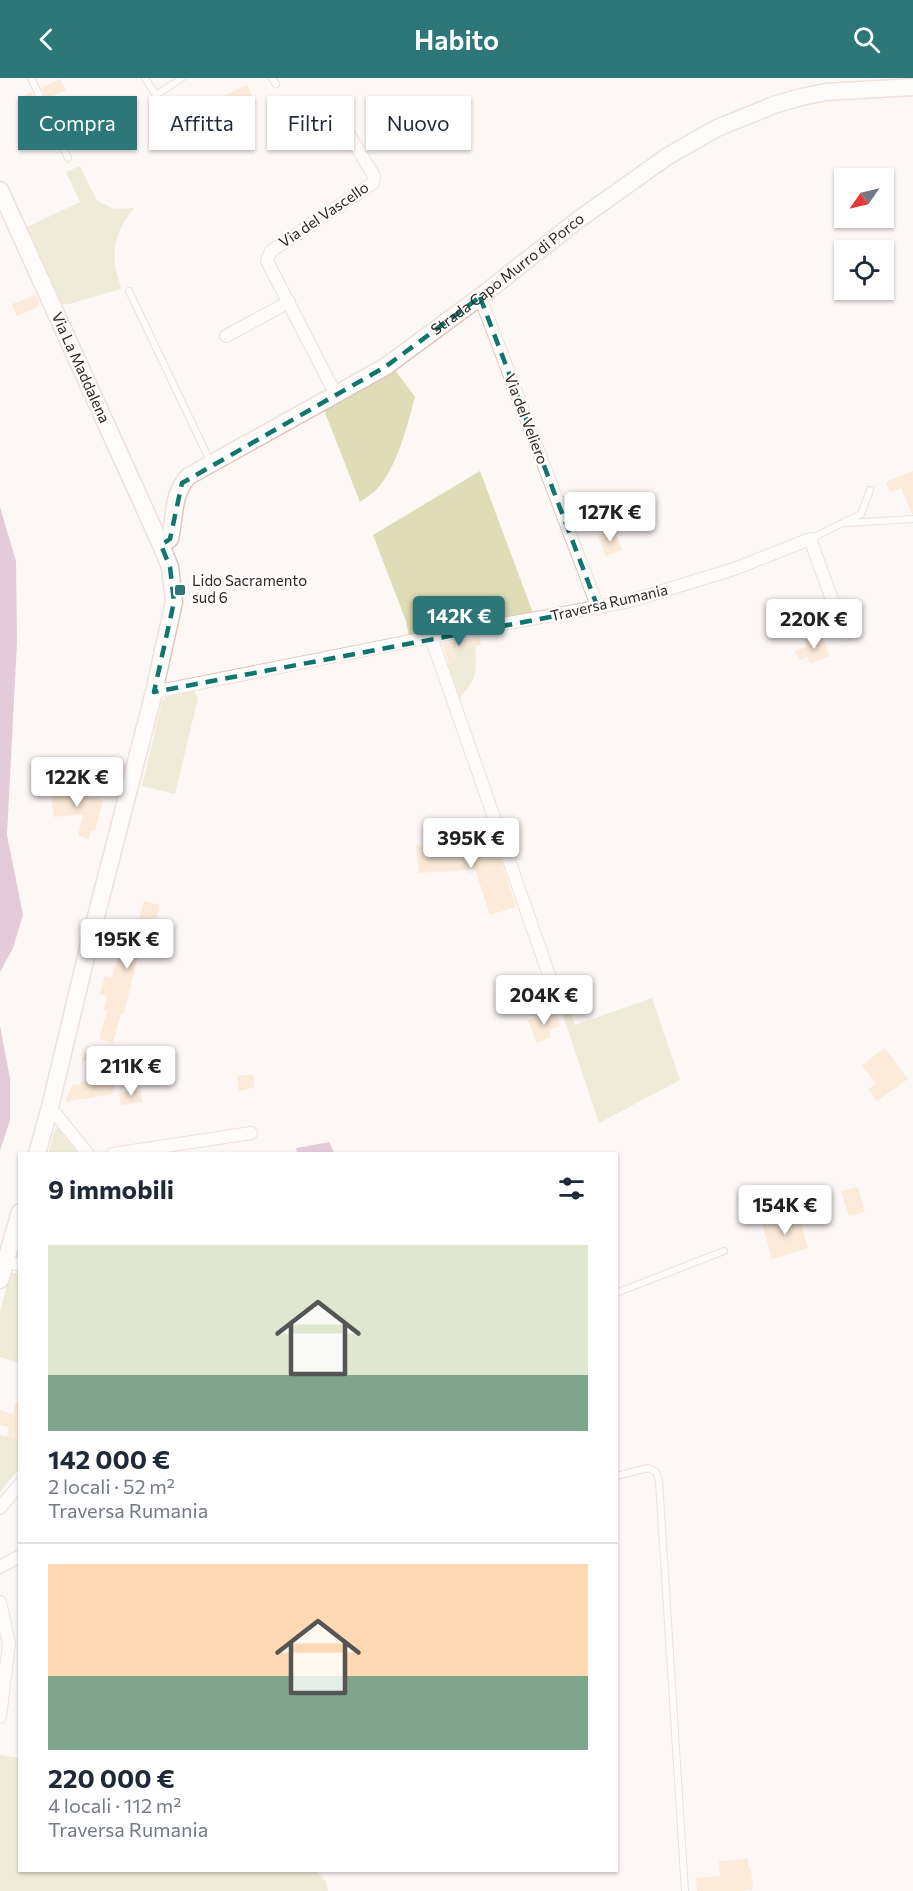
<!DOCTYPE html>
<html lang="it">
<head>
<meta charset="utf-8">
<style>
	body { margin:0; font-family:Commissioner,sans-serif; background:#f2f2f3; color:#1f2937; height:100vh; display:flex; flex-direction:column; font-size:22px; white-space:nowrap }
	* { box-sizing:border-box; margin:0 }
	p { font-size:20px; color:#747a83 }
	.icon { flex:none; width:33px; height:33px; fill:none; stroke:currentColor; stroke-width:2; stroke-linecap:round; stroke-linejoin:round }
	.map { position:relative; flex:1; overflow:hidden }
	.details { position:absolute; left:18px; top:1074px; width:600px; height:720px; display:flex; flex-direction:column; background:#fff; border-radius:0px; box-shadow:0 2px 4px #0004 }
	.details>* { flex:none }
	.banner { position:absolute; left:18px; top:18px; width:600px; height:54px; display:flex; gap:12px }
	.needle { width:39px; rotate:236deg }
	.fabs { position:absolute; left:834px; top:90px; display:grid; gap:12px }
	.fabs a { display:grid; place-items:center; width:60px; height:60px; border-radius:0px; background:#fff; box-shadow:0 2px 4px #0004; font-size:30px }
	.price { position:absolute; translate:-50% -51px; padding:0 14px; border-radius:6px; background:#fff; color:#222; font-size:20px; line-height:39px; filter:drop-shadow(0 2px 3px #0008) }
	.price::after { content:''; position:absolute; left:50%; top:36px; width:18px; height:14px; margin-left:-9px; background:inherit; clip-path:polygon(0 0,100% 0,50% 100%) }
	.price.current { background:#2d7778; color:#fff }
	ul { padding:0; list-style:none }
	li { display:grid; align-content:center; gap:12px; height:318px; padding:0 30px }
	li+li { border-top:2px solid #e0e1e3 }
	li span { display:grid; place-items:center; height:186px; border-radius:0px; color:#555 }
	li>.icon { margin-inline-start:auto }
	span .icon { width:108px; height:108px; fill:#fffc; stroke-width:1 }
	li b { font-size:26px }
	h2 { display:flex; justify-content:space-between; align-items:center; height:72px; padding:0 30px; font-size:26px }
	.pill { padding:0 21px; border-radius:0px; background:#fff; box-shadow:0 2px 4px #0004; font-size:21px; line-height:54px }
	.pill.current { background:#2d7778; color:#fff }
	header { display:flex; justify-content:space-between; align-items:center; height:78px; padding:0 30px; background:#2d7778; color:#fff; font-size:27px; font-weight:600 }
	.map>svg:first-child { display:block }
	.green { fill:#dfdcb6 }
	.water { fill:#c595b7 }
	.building { fill:#fadbb8 }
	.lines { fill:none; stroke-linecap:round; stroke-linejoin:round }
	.lane-casing { stroke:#e1c5bb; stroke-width:8 }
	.street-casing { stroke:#e1c5bb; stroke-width:14 }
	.secondary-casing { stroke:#e1c5bb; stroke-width:19 }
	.lane { stroke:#fff; stroke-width:6 }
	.street { stroke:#fff; stroke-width:12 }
	.secondary { stroke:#fff; stroke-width:16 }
	.marked { fill:none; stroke:#0f766e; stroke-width:4.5; stroke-dasharray:12 8; stroke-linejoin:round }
	.poi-dot { fill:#2d7778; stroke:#fff; stroke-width:2 }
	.labels { text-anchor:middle; stroke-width:4.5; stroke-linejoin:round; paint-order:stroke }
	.street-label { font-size:15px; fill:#302622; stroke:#fff }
	.poi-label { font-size:15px; fill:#302622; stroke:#fff; text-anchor:start }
</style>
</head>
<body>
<header><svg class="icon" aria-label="back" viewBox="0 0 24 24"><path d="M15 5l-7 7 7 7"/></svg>Habito<svg class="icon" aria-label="search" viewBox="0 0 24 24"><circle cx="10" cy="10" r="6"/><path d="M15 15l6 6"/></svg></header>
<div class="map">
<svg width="913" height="1813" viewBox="0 0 913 1813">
	<rect width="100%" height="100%" fill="#fdf7f5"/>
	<g class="green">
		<path d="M 80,88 L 97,123 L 114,131 L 135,130 C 119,146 113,165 115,187 C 116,195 120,203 121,211 L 69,226 L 61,226 L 25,150 L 80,124 L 66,94 Z"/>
		<path d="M 395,292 L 415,319 C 407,348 397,391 375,413 C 371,417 365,420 360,424 L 324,332 Z"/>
		<path d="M 480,393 L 533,535 L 409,558 L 406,543 L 373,457 Z"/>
		<path d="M 475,568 C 478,594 476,604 457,622 L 445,587 L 457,584 L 454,573 Z"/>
		<path d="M 194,613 L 198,620 L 175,716 L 142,708 L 162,623 C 169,614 182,615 194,613 Z"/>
		<path d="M 652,920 L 680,1002 L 599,1045 L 561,931 L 569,928 L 575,947 Z"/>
		<path d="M 88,969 L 123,978 L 127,989 L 117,991 L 83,982 Z"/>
		<path d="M 61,1050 L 80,1076 L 48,1076 L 55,1051 Z"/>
		<path d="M 10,1195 L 19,1195 L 19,1285 L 0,1279 L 0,1234 Z"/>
		<path d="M 0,1357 L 20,1362 L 19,1391 L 0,1414 Z"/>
		<path d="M 0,1677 L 19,1680 L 20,1792 L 317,1793 L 326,1804 L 328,1813 L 0,1813 Z"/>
	</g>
	<g class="water">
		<path d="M 0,429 L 16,483 L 17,564 L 7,757 L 23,837 L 13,870 L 0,894 Z"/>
		<path d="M 0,948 L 10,1000 L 10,1042 L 0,1073 Z"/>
		<path d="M 329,1064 L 334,1074 L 333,1075 L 297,1075 L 296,1070 Z"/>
	</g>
	<g class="building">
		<path d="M 60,1 L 66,12 L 46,21 L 41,10 Z"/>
		<path d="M 247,7 L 255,25 L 244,29 L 248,38 L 222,50 L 226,58 L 204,67 L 196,50 L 199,48 L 192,32 Z"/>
		<path d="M 32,14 L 49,56 L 38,60 L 22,24 L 24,23 L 22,19 Z"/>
		<path d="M 298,39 L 303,47 L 313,40 L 323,57 L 299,72 L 286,46 Z"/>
		<path d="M 36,217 L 40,226 L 38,229 L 17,238 L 12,226 Z"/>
		<path d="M 913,393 L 913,436 L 912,436 L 901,410 L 890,414 L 886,404 Z"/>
		<path d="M 614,452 L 622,472 L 606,478 L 598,458 Z"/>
		<path d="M 821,556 L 830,578 L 810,586 L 807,579 L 799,582 L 795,573 L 807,568 L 805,562 Z"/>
		<path d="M 480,559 L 481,567 L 454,573 L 457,584 L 449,586 L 442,565 Z"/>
		<path d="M 113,692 L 122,695 L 119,706 L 110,704 Z"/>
		<path d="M 67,707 L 68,713 L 103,722 L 95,753 L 91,752 L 89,761 L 78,758 L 83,736 L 54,739 L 50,709 Z"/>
		<path d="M 492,762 L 494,779 L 500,780 L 516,829 L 490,837 L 475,791 L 419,795 L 416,768 Z"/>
		<path d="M 144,823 L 160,827 L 147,876 L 139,874 L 124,935 L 121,935 L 113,965 L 99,961 L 107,933 L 104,932 L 107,918 L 100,916 L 105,898 L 112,900 L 120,869 L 127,871 L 135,840 L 139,841 Z"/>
		<path d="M 555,933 L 560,948 L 549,952 L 551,959 L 537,965 L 528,942 Z"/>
		<path d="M 885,970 L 908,1001 L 877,1023 L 868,1011 L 876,1006 L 862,987 Z"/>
		<path d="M 95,992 L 117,997 L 112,1016 L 65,1024 L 73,1006 L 80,1007 L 81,1003 L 88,1005 L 90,997 L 93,998 Z"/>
		<path d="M 253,996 L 255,1009 L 239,1013 L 237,998 Z"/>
		<path d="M 141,1012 L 142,1024 L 121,1027 L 119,1015 Z"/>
		<path d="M 858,1109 L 865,1134 L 849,1138 L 841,1113 Z"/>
		<path d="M 798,1134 L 808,1170 L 772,1181 L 762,1145 Z"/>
		<path d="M 16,1324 L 20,1325 L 20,1362 L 7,1359 L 9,1349 L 0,1347 L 0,1332 L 13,1336 Z"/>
		<path d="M 748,1781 L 749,1791 L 751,1791 L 753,1811 L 744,1813 L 697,1813 L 696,1800 L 720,1798 L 719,1783 Z"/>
	</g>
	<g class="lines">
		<g class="lane-casing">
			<g id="lane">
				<path d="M 31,0 L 68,80"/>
				<path d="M 145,0 L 156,17 L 182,0"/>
				<path d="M 272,0 L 276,6"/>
				<path d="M 129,213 L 211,385"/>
				<path d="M 847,445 L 913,441"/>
				<path d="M 810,461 L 861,436 L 870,412"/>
				<path d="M 616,1215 L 724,1173"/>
				<path d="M 616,1398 L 648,1390 L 656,1394 L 659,1403 L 685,1813"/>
			</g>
		</g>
		<g class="street-casing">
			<g id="street">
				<path d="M 480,219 L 598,530"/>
				<path d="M 226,258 L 289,224"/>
				<path d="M 336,317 L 267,183 L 271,173 L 373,105 L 374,98 L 347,53"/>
				<path d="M 431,559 L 556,917"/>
				<path d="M 154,614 L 431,559 L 630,523 L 734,491 L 810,461 L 845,557"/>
				<path d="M 50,1029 L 88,1076"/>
				<path d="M 113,1076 L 251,1055"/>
				<path d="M 5,1183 L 20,1187"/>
				<path d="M 0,1430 L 20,1406"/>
				<path d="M 0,1489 L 20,1478"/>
				<path d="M 0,1524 L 9,1566 L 0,1639"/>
			</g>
		</g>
		<g class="secondary-casing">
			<g id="secondary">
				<path id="s1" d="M 0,112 L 161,467 L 170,489 L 174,524 L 154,614 L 92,854 L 50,1029 L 37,1076"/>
				<path id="s2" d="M 161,467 L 170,461 C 175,440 172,414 189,398 L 385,289 L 480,219 L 578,142 L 668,78 L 717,50 L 774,27 L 801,19 L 826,14 L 913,9"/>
				<path d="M 0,1202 L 20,1134"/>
			</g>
		</g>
		<use href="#lane" class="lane"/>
		<use href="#street" class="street"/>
		<use href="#secondary" class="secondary"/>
	</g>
	<path d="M0 0H913V1813H0ZM 480,219 L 598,530 L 154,614 L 174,524 L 170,489 L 161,467 L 170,461 L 182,405 L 385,289 Z" fill="#fdf7f5" fill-opacity=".55" fill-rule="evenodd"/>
	<path class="marked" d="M 480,219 L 598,530 L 154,614 L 174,524 L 170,489 L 161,467 L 170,461 L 182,405 L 385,289 Z"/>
	<rect class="poi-dot" x="174" y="506" width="12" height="12" rx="3"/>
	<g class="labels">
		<g class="street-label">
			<text transform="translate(324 137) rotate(-34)" y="5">Via del Vascello</text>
			<text dy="5" stroke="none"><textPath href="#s2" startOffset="456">Strada Capo Murro di Porco</textPath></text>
			<text dy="5" stroke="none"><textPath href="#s1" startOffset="195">Via La Maddalena</textPath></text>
			<text transform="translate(526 341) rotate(69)" y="5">Via del Veliero</text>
			<text transform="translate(609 525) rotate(-13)" y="5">Traversa Rumania</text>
		</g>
		<g class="poi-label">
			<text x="192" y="508">Lido Sacramento<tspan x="192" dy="17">sud 6</tspan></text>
		</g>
	</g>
</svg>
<div class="fabs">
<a><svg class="needle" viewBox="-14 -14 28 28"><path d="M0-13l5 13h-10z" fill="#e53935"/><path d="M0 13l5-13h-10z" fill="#747a83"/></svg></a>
<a><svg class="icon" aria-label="locate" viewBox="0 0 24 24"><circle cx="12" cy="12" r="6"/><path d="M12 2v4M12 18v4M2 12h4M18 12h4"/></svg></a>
</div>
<b class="price" style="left:610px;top:465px">127K €</b>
<b class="price current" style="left:459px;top:569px">142K €</b>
<b class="price" style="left:814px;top:572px">220K €</b>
<b class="price" style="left:77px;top:730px">122K €</b>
<b class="price" style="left:471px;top:791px">395K €</b>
<b class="price" style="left:127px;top:892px">195K €</b>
<b class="price" style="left:544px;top:948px">204K €</b>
<b class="price" style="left:131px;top:1019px">211K €</b>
<b class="price" style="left:785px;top:1158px">154K €</b>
<div class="banner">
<a class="pill current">Compra</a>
<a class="pill">Affitta</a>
<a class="pill">Filtri</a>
<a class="pill">Nuovo</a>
</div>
<section class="details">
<h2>9 immobili<svg class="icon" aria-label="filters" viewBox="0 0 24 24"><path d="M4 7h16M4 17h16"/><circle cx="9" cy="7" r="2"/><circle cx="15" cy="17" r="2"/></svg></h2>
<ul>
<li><span style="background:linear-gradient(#dfe7d0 70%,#7fa58c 0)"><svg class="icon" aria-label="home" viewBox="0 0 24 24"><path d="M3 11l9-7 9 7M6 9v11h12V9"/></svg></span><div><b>142 000 €</b><p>2 locali · 52 m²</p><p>Traversa Rumania</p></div></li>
<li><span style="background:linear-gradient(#ffd9b3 60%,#7fa58c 0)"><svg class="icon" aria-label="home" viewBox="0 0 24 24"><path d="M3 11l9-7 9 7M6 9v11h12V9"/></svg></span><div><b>220 000 €</b><p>4 locali · 112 m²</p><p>Traversa Rumania</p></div></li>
</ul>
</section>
</div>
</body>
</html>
